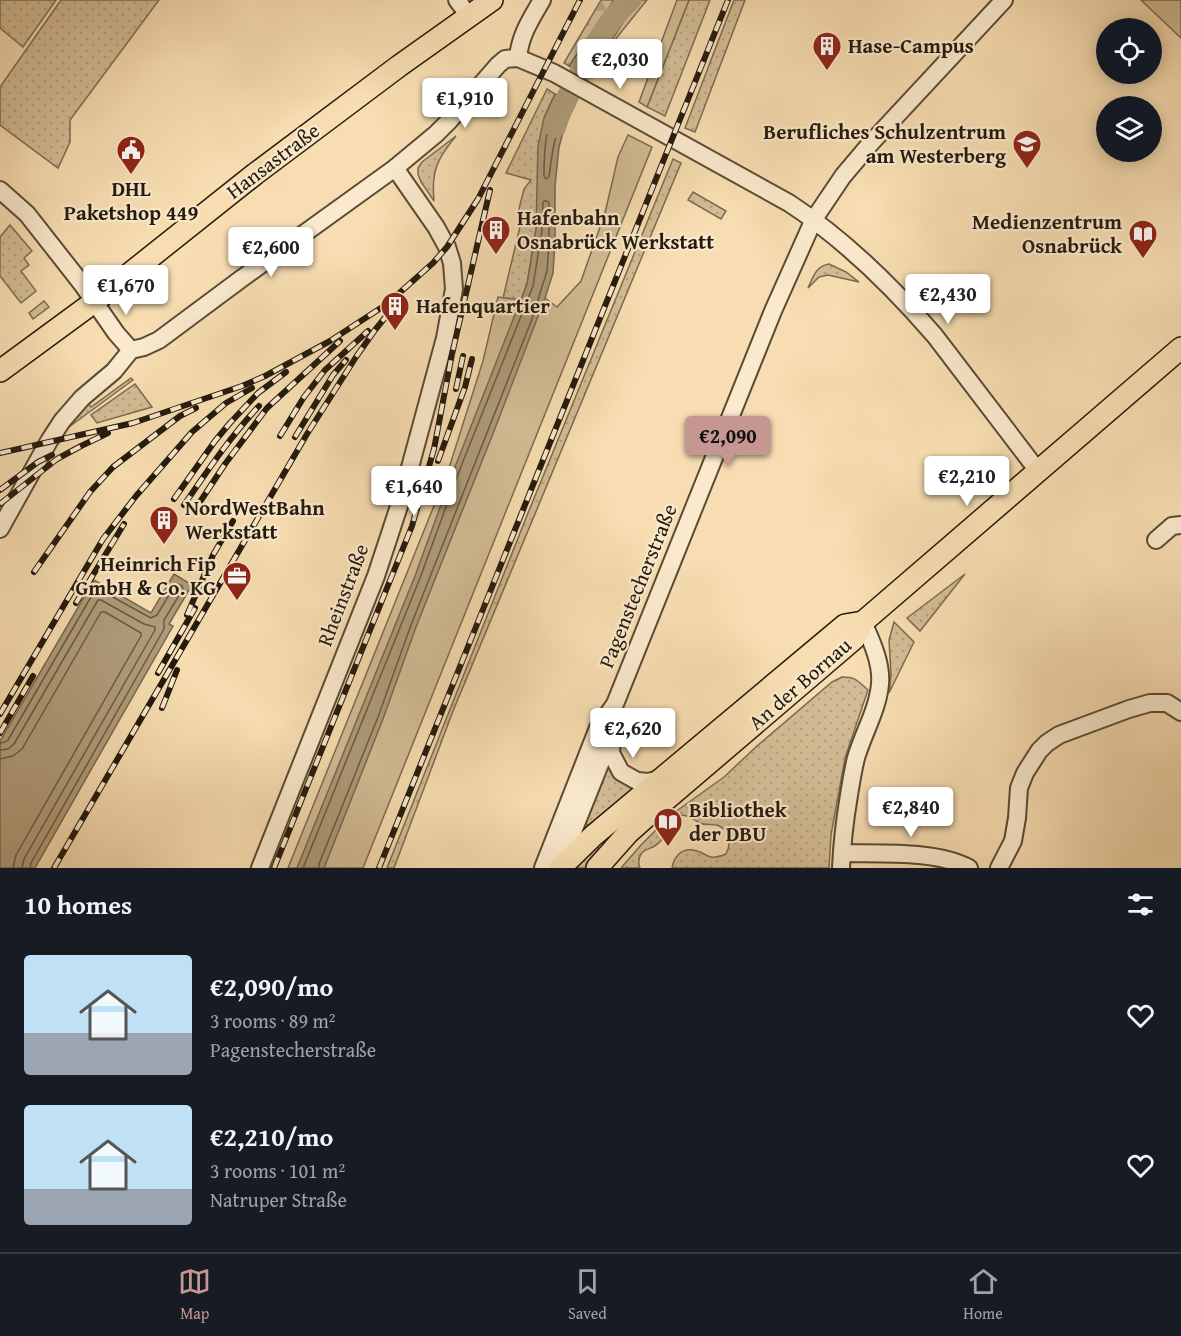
<!DOCTYPE html>
<html lang="en">
<head>
<meta charset="utf-8">
<style>
	body { margin:0; font-family:"Gentium Book Plus",serif; background:#20242c; color:#f1f3f6; height:100vh; display:flex; flex-direction:column; font-size:22px; white-space:nowrap }
	* { box-sizing:border-box; margin:0 }
	p { font-size:20px; color:#9ea1a6 }
	.icon { flex:none; width:33px; height:33px; fill:none; stroke:currentColor; stroke-width:2; stroke-linecap:round; stroke-linejoin:round }
	.map { position:relative; height:868px; overflow:hidden }
	.details { display:flex; flex-direction:column; background:#171b24; flex:1 }
	.details>* { flex:none }
	.tools { position:absolute; left:1096px; top:18px; display:grid; gap:12px }
	.tools a { display:grid; place-items:center; width:66px; height:66px; border-radius:50%; background:#171b24; box-shadow:0 3px 15px #0003; font-size:30px }
	.price { position:absolute; translate:-50% -51px; padding:0 14px; border-radius:6px; background:#fff; color:#222; font-size:20px; line-height:39px; filter:drop-shadow(0 2px 3px #0008) }
	.price::after { content:''; position:absolute; left:50%; top:36px; width:18px; height:14px; margin-left:-9px; background:inherit; clip-path:polygon(0 0,100% 0,50% 100%) }
	.price.on { background:#c59692; color:#111 }
	ul { padding:0; list-style:none }
	li { display:flex; align-items:center; gap:18px; height:150px; padding:0 24px }
	li span { display:grid; place-items:center; flex:none; width:168px; height:120px; border-radius:6px; color:#555 }
	li>.icon { margin-inline-start:auto }
	span .icon { width:72px; height:72px; fill:#fffc; stroke-width:1 }
	li b { font-size:26px }
	h2 { display:flex; justify-content:space-between; align-items:center; height:72px; padding:0 24px; font-size:26px }
	.menu { display:flex; justify-content:space-around; align-items:center; height:84px; border-top:2px solid #363941; background:#171b24; font-size:16px; color:#9ea1a6 }
	.menu a { display:grid; justify-items:center; gap:3px }
	.menu .on { color:#c59692 }
	.map>svg:first-child { display:block }
	.grass { fill:url(#grass-dots); stroke:#7c6b50; stroke-width:1.5 }
	.forest { fill:url(#forest-firs); stroke:#7c6b50; stroke-width:1.5 }
	.park { fill:#d3bc95; stroke:#7c6b50; stroke-width:1.5 }
	.water { fill:#af9b79; stroke:#77674d; stroke-width:1.5 }
	.lines { fill:none; stroke-linecap:round; stroke-linejoin:round }
	.shore { stroke:#6a5a42; stroke-width:1.5 }
	.river { stroke:#af9b79; stroke-width:22 }
	.minor-casing { stroke:#594b35; stroke-width:20 }
	.major-casing { stroke:#241a0c; stroke-width:24 }
	.minor { stroke:#fae9cc; stroke-width:16 }
	.major { stroke:#f7ddb1; stroke-width:21 }
	.rail-casing { stroke:#241a0c; stroke-width:6 }
	.rail { stroke:#fae9cc; stroke-width:4; stroke-dasharray:11; stroke-linecap:butt }
	.labels { text-anchor:middle; stroke-width:4.5; stroke-linejoin:round; paint-order:stroke }
	.poi-label { font-size:21px; font-weight:bold; fill:#241a0c; stroke:#fae9cc; text-anchor:start }
	.street-label { font-size:21px; fill:#241a0c; stroke:#fae9cc }
</style>
</head>
<body>
<div class="map">
<svg width="1181" height="868" viewBox="0 0 1181 868">
	<defs>
		<pattern id="grass-dots" width="8" height="8" patternUnits="userSpaceOnUse" patternTransform="scale(1.5)"><rect width="8" height="8" fill="#d3bc95"/><path d="M2 2h.1M6 6h.1" fill="none" stroke="#b5a17f" stroke-width="1.8" stroke-linecap="round"/></pattern>
		<pattern id="forest-firs" width="22" height="20" patternUnits="userSpaceOnUse" patternTransform="scale(1.5)"><rect width="22" height="20" fill="#d3bc95"/><path d="M5 1l3.5 6h-7zM16 11l3.5 6h-7z" fill="#b5a17f"/></pattern>
	</defs>
	<rect width="100%" height="100%" fill="#f7ddb1"/>
	<filter id="stains"><feTurbulence type="fractalNoise" baseFrequency=".00333" numOctaves="4"/><feColorMatrix values="0 0 0 0 .2 0 0 0 0 .09 0 0 0 0 .02 0 0 0 .5 -.17"/></filter>
	<radialGradient id="worn" r=".72"><stop offset=".6" stop-color="#630" stop-opacity="0"/><stop offset="1" stop-color="#630" stop-opacity=".3"/></radialGradient>
	<g class="grass">
		<path d="M 0,0 L 56,0 L 23,47 L 0,28 Z"/>
		<path d="M 61,0 L 159,0 L 70,120 L 70,142 L 58,168 L 0,125 L 0,87 Z"/>
		<path d="M 640,0 L 647,0 L 618,36 L 592,78 L 589,77 L 626,17 Z"/>
		<path d="M 689,0 L 710,0 L 665,116 L 647,107 Z"/>
		<path d="M 734,0 L 745,0 L 695,132 L 685,128 Z"/>
		<path d="M 547,89 L 555,94 L 544,118 L 536,229 L 527,284 L 521,300 L 503,298 L 523,214 L 518,213 L 524,189 L 531,180 L 506,173 Z"/>
		<path d="M 456,136 C 437,159 431,171 434,201 L 421,182 L 418,174 L 418,168 L 422,162 Z"/>
		<path d="M 673,159 L 681,163 L 453,711 L 394,868 L 387,868 L 528,513 Z"/>
		<path d="M 693,192 L 726,211 L 721,219 L 688,200 Z"/>
		<path d="M 10,225 L 32,251 L 24,258 L 29,265 L 21,271 L 36,291 L 21,303 L 0,276 L 0,237 Z"/>
		<path d="M 829,264 L 846,272 L 859,282 L 828,275 L 819,277 L 808,288 C 813,277 816,266 829,264 Z"/>
		<path d="M 44,301 L 49,307 L 33,319 L 29,313 Z"/>
		<path d="M 131,378 L 133,380 L 69,427 L 88,403 L 91,407 Z"/>
		<path d="M 135,384 L 152,407 L 97,423 L 91,415 Z"/>
		<path d="M 965,574 L 920,631 L 907,618 Z"/>
		<path d="M 894,622 L 914,642 L 889,693 L 891,675 L 889,640 Z"/>
		<path d="M 842,677 C 856,677 858,681 868,690 L 845,758 L 831,835 L 829,868 L 672,868 C 674,856 683,846 697,851 C 702,852 706,856 711,857 C 716,858 721,856 726,854 C 731,844 731,831 719,826 C 713,823 706,826 700,823 C 693,820 687,813 679,816 C 670,819 671,828 666,834 C 663,839 657,845 653,847 C 648,849 644,850 641,854 C 638,859 638,863 640,868 L 621,868 L 642,844 L 671,815 L 724,777 L 757,746 L 832,682 Z"/>
		<path d="M 607,761 C 614,778 620,785 639,788 L 591,827 L 583,822 Z"/>
		<path d="M 594,843 L 602,852 L 589,868 L 568,868 Z"/>
	</g>
	<path class="forest" d="M 601,0 L 614,0 L 569,66 L 564,63 Z"/>
	<g class="park">
		<path d="M 677,0 L 689,0 L 647,107 L 639,102 Z"/>
		<path d="M 1141,0 L 1181,0 L 1181,38 Z"/>
		<path d="M 628,135 L 652,147 L 363,868 L 288,868 L 448,471 L 483,361 L 498,297 L 521,300 L 545,298 L 557,307 L 581,281 L 605,213 L 618,157 Z"/>
	</g>
	<g class="water">
		<path d="M 614,0 L 640,0 L 626,17 L 589,77 L 569,66 Z"/>
		<path d="M 555,94 L 575,105 L 566,122 L 559,147 L 555,186 L 555,242 L 553,273 L 545,298 L 494,431 L 416,627 L 383,719 L 324,868 L 297,868 L 415,576 L 453,472 L 527,284 L 536,229 L 538,146 L 544,118 Z"/>
		<path d="M 174,574 L 192,585 L 169,624 L 173,626 L 35,868 L 0,868 L 0,741 L 94,580 L 151,613 Z"/>
	</g>
	<g class="lines">
		<g class="shore">
			<path d="M 618,0 L 617,6 L 579,61 L 580,64 L 584,67 L 588,66 L 621,14 L 632,0"/>
			<path d="M 558,104 L 565,106 L 566,109 C 555,131 552,153 549,177 L 546,179 L 544,176 C 544,151 545,126 558,104 Z"/>
			<path d="M 0,743 L 5,742 L 8,740 L 95,590 L 98,589 L 151,618 L 157,615 L 175,585 L 178,584 L 182,586 L 183,589 L 164,620 L 164,629 L 31,863 L 30,868"/>
			<path d="M 0,750 L 8,749 L 14,744 L 98,600 L 101,600 L 144,624 L 155,627 L 155,630 L 24,859 L 22,868"/>
			<path d="M 0,759 L 13,756 L 22,749 L 101,612 L 105,612 L 141,633 L 141,636 L 16,855 L 13,868"/>
			<path d="M 303,868 L 420,578 L 458,474 L 533,286 L 542,230 L 543,203 L 544,201 L 547,201 L 549,203 L 549,242 L 547,271 L 532,319 L 411,625 L 378,717 L 319,864 L 319,868"/>
		</g>
		<path class="river" d="M 555,127 C 560,110 568,96 576,81 C 591,53 606,21 630,0"/>
		<g class="minor-casing">
			<g id="minor">
				<path d="M 457,0 L 469,16"/>
				<path d="M 518,58 C 520,35 531,19 542,0"/>
				<path d="M 0,190 L 27,214 L 82,284 L 116,333 L 131,350"/>
				<path d="M 0,529 L 49,441 L 62,421 L 82,398 L 114,371 L 131,350 L 144,347 L 159,340 L 241,279 L 395,168 L 436,134 L 450,120 L 498,65 L 505,59 L 518,58 L 554,73 L 789,203 C 844,239 892,286 935,336 L 1038,471"/>
				<path d="M 1156,540 L 1172,526 L 1181,525"/>
				<path d="M 612,739 L 611,753 L 621,772 L 637,781 L 649,782 L 662,778"/>
				<path d="M 842,853 C 879,854 936,850 969,868"/>
				<path d="M 560,864 L 612,734 L 614,708"/>
				<path d="M 260,868 L 376,576 L 402,497 L 445,338 L 454,289 L 452,263 L 447,247 L 436,227 L 395,168"/>
				<path d="M 543,868 L 598,728 L 615,704 L 773,311 L 814,219 L 843,176 L 870,144 L 1004,0"/>
				<path d="M 841,868 C 842,843 845,819 849,795 C 851,783 853,770 856,758 C 863,734 878,709 880,684 C 882,663 871,640 863,622"/>
				<path d="M 999,868 L 1013,841 L 1017,818 L 1019,788 L 1025,773 L 1039,751 L 1047,743 L 1059,735 L 1129,709 L 1150,703 L 1167,703 L 1181,712"/>
			</g>
		</g>
		<g class="major-casing">
			<g id="major">
				<path d="M 0,371 L 94,302 L 255,174 L 399,66 L 492,0"/>
				<path d="M 560,868 L 593,836 L 845,625 L 863,622"/>
				<path d="M 597,868 L 628,833 L 655,809 L 854,639 L 863,622 L 1181,348"/>
			</g>
		</g>
		<use href="#minor" class="minor"/>
		<use href="#major" class="major"/>
		<g class="rail-casing">
			<g id="rail">
				<path d="M 456,389 L 463,356"/>
				<path d="M 280,436 L 304,397 L 325,370 L 368,331"/>
				<path d="M 295,437 L 333,375 L 346,360"/>
				<path d="M 0,453 L 133,423 L 242,386 L 265,376 L 330,341 L 387,304 L 433,263 L 447,247 L 478,199 L 580,0"/>
				<path d="M 438,461 L 465,387 L 472,359"/>
				<path d="M 0,490 L 38,462 L 52,455"/>
				<path d="M 174,499 L 215,441 L 230,423 L 258,393 L 286,372"/>
				<path d="M 0,504 L 57,459 L 81,446 L 108,433"/>
				<path d="M 184,505 C 208,470 230,437 259,406"/>
				<path d="M 194,511 L 225,464 L 267,408 L 340,341"/>
				<path d="M 34,572 L 90,492 L 113,467 L 180,416 L 196,408"/>
				<path d="M 76,603 L 124,524"/>
				<path d="M 187,615 L 213,555 L 233,521"/>
				<path d="M 158,673 L 195,608"/>
				<path d="M 162,708 L 177,670"/>
				<path d="M 0,714 L 103,539 L 136,496 L 192,432 L 226,403 L 252,388"/>
				<path d="M 0,733 L 33,676"/>
				<path d="M 54,868 L 307,434 L 356,357 L 375,330 L 396,304"/>
				<path d="M 274,868 L 412,526 L 434,449 L 452,354 L 490,190"/>
				<path d="M 379,868 L 728,0"/>
			</g>
		</g>
		<use href="#rail" class="rail"/>
	</g>
	<defs>
		<g id="building-pin" transform="scale(1.5)"><path d="M0 17L-7.5 6A9.5 9.5 0 1 1 7.5 6Z" fill="#8f2418" stroke="#fae9cc"/><path d="M-4-6H4V6H1V3H-1V6H-4ZM-2.5-4.3h1.7v1.8h-1.7ZM.8-4.3h1.7v1.8H.8ZM-2.5-1h1.7V.8h-1.7ZM.8-1h1.7V.8H.8Z" fill="#fff"/></g>
		<g id="school-pin" transform="scale(1.5)"><path d="M0 17L-7.5 6A9.5 9.5 0 1 1 7.5 6Z" fill="#8f2418" stroke="#fae9cc"/><path d="M0-5L7-2L0 1L-7-2ZM-4 1L0 2.5L4 1V4Q0 6-4 4Z" fill="#fff"/></g>
		<g id="civic-pin" transform="scale(1.5)"><path d="M0 17L-7.5 6A9.5 9.5 0 1 1 7.5 6Z" fill="#8f2418" stroke="#fae9cc"/><path d="M-.6-6.5H3V-4.5H.6V-3L4-1V1h2V6H-6V1h2V-1L-.6-3ZM-1.2 2.5V6h2.4V2.5Z" fill="#fff"/></g>
		<g id="library-pin" transform="scale(1.5)"><path d="M0 17L-7.5 6A9.5 9.5 0 1 1 7.5 6Z" fill="#8f2418" stroke="#fae9cc"/><path d="M-6-4Q-3-5.5-.7-3.5V5Q-3 3-6 4ZM6-4Q3-5.5 .7-3.5V5Q3 3 6 4Z" fill="#fff"/></g>
		<g id="office-pin" transform="scale(1.5)"><path d="M0 17L-7.5 6A9.5 9.5 0 1 1 7.5 6Z" fill="#8f2418" stroke="#fae9cc"/><path d="M-6-3h4V-5.5h4V-3h4V5H-6ZM-1-4.5V-3h2v-1.5ZM-6 0V1H6V0Z" fill="#fff"/></g>
	</defs>
	<g fill-rule="evenodd">
		<use href="#building-pin" x="827" y="46"/>
		<use href="#school-pin" x="1027" y="144"/>
		<use href="#civic-pin" x="131" y="150"/>
		<use href="#building-pin" x="496" y="230"/>
		<use href="#library-pin" x="1143" y="234"/>
		<use href="#building-pin" x="395" y="306"/>
		<use href="#building-pin" x="164" y="520"/>
		<use href="#office-pin" x="237" y="576"/>
		<use href="#library-pin" x="668" y="822"/>
	</g>
	<g class="labels">
		<g class="poi-label">
			<text x="848" y="53">Hase-Campus</text>
			<text x="1006" y="139" text-anchor="end">Berufliches Schulzentrum<tspan x="1006" dy="24">am Westerberg</tspan></text>
			<text x="131" y="196" text-anchor="middle">DHL<tspan x="131" dy="24">Paketshop 449</tspan></text>
			<text x="517" y="225">Hafenbahn<tspan x="517" dy="24">Osnabrück Werkstatt</tspan></text>
			<text x="1122" y="229" text-anchor="end">Medienzentrum<tspan x="1122" dy="24">Osnabrück</tspan></text>
			<text x="416" y="313">Hafenquartier</text>
			<text x="185" y="515">NordWestBahn<tspan x="185" dy="24">Werkstatt</tspan></text>
			<text x="216" y="571" text-anchor="end">Heinrich Fip<tspan x="216" dy="24">GmbH &amp; Co. KG</tspan></text>
			<text x="689" y="817">Bibliothek<tspan x="689" dy="24">der DBU</tspan></text>
		</g>
		<g class="street-label">
			<text transform="translate(273 161) rotate(-37)" y="7">Hansastraße</text>
			<text transform="translate(638 586) rotate(-68)" y="7">Pagenstecherstraße</text>
			<text transform="translate(343 595) rotate(-69)" y="7">Rheinstraße</text>
			<text transform="translate(800 684) rotate(-41)" y="7">An der Bornau</text>
		</g>
	</g>
	<rect width="100%" height="100%" filter="url(#stains)"/>
	<rect width="100%" height="100%" fill="url(#worn)"/>
</svg>
<div class="tools">
<a><svg class="icon" aria-label="locate" viewBox="0 0 24 24"><circle cx="12" cy="12" r="6"/><path d="M12 2v4M12 18v4M2 12h4M18 12h4"/></svg></a>
<a><svg class="icon" aria-label="layers" viewBox="0 0 24 24"><path d="M12 4l9 5-9 5-9-5zM3 14l9 5 9-5"/></svg></a>
</div>
<b class="price" style="left:620px;top:90px">€2,030</b>
<b class="price" style="left:465px;top:129px">€1,910</b>
<b class="price" style="left:271px;top:278px">€2,600</b>
<b class="price" style="left:126px;top:316px">€1,670</b>
<b class="price" style="left:948px;top:325px">€2,430</b>
<b class="price on" style="left:728px;top:467px">€2,090</b>
<b class="price" style="left:967px;top:507px">€2,210</b>
<b class="price" style="left:414px;top:517px">€1,640</b>
<b class="price" style="left:633px;top:759px">€2,620</b>
<b class="price" style="left:911px;top:838px">€2,840</b>
</div>
<section class="details">
<h2>10 homes<svg class="icon" aria-label="filters" viewBox="0 0 24 24"><path d="M4 7h16M4 17h16"/><circle cx="9" cy="7" r="2"/><circle cx="15" cy="17" r="2"/></svg></h2>
<ul>
<li><span style="background:linear-gradient(#bfe0f5 65%,#9aa5b1 0)"><svg class="icon" aria-label="home" viewBox="0 0 24 24"><path d="M3 11l9-7 9 7M6 9v11h12V9"/></svg></span><div><b>€2,090/mo</b><p>3 rooms · 89 m²</p><p>Pagenstecherstraße</p></div><svg class="icon" aria-label="heart" viewBox="0 0 24 24"><path d="M12 20l-8-8c-3-5 5-10 8-4 3-6 11-1 8 4z"/></svg></li>
<li><span style="background:linear-gradient(#bfe0f5 70%,#9aa5b1 0)"><svg class="icon" aria-label="home" viewBox="0 0 24 24"><path d="M3 11l9-7 9 7M6 9v11h12V9"/></svg></span><div><b>€2,210/mo</b><p>3 rooms · 101 m²</p><p>Natruper Straße</p></div><svg class="icon" aria-label="heart" viewBox="0 0 24 24"><path d="M12 20l-8-8c-3-5 5-10 8-4 3-6 11-1 8 4z"/></svg></li>
</ul>
</section>
<nav class="menu">
<a class="on"><svg class="icon" aria-label="map" viewBox="0 0 24 24"><path d="M3 6l6-2 6 2 6-2v14l-6 2-6-2-6 2zM9 4v14M15 6v14"/></svg>Map</a>
<a><svg class="icon" aria-label="saved" viewBox="0 0 24 24"><path d="M7 4h10v16l-5-4-5 4z"/></svg>Saved</a>
<a><svg class="icon" aria-label="home" viewBox="0 0 24 24"><path d="M3 11l9-7 9 7M6 9v11h12V9"/></svg>Home</a>
</nav>
</body>
</html>
